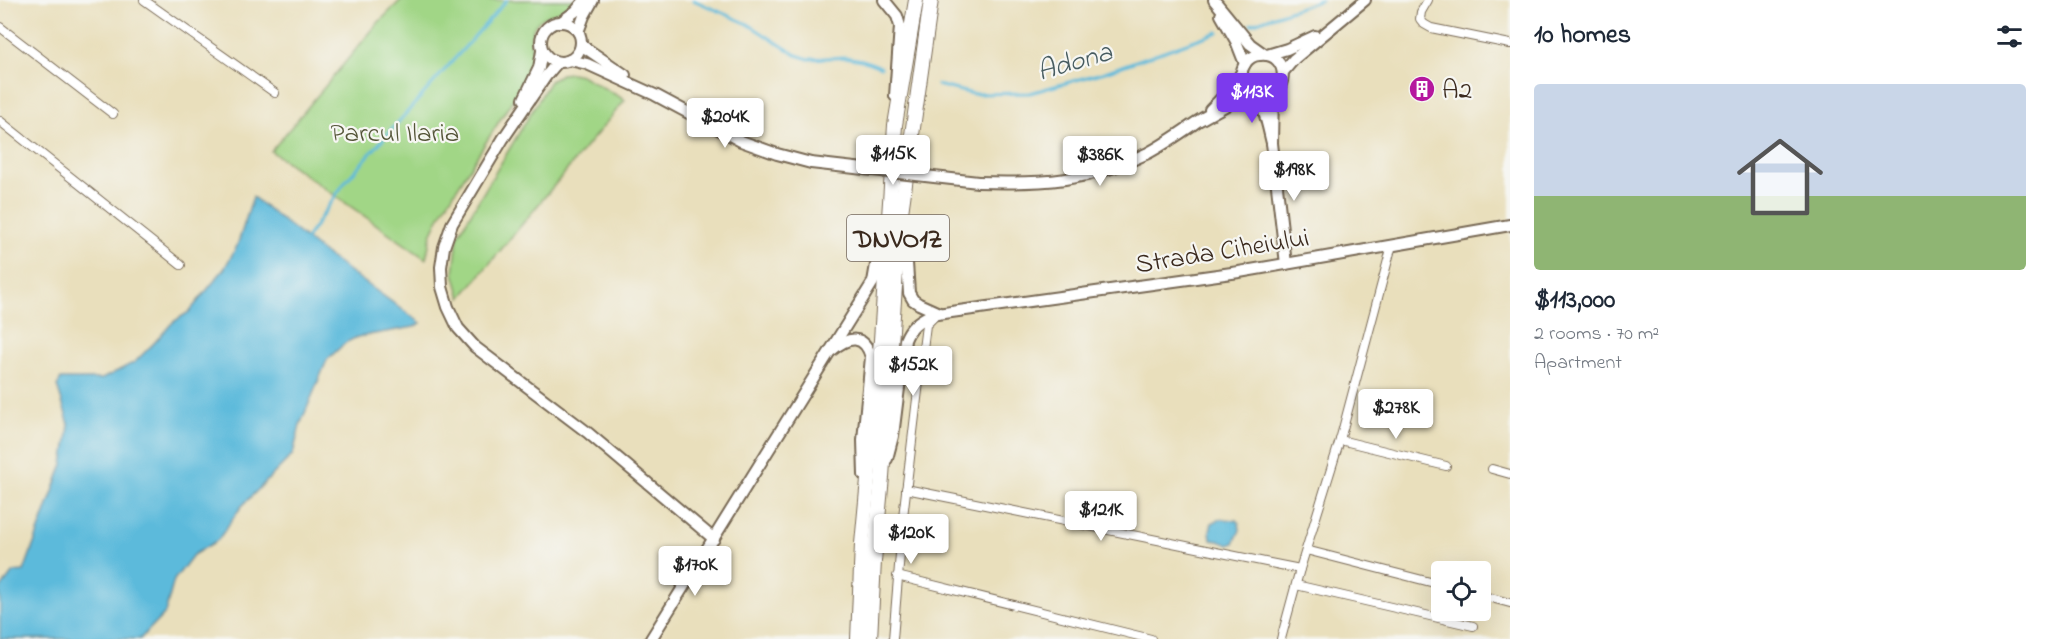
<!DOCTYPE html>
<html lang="en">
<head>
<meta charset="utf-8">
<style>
	body { margin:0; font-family:"Indie Flower",sans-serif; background:#f2f2f3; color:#1f2937; height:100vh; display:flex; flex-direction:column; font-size:22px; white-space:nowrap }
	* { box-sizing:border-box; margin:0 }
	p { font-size:20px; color:#747a83 }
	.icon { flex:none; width:33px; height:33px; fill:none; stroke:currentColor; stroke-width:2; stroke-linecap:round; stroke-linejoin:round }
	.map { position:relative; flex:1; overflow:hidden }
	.sheet { display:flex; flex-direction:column; background:#fff; width:540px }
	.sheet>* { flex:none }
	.tools { position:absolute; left:1431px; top:561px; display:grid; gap:12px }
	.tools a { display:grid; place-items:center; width:60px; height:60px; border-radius:6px; background:#fff; box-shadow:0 6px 24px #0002; font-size:30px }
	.price { position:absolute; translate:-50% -51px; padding:0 14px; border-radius:6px; background:#fff; color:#222; font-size:20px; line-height:39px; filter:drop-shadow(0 2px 3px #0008) }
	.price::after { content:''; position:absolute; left:50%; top:36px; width:18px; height:14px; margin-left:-9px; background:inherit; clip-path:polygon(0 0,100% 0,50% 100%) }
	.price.active { background:#7c3aed; color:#fff }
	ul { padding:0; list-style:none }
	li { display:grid; align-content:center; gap:12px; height:318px; padding:0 24px }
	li+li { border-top:2px solid #e0e1e3 }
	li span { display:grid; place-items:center; height:186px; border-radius:6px; color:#555 }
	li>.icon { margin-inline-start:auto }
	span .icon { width:108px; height:108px; fill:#fffc; stroke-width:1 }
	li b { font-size:26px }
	h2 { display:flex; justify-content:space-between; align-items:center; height:72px; padding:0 24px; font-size:26px }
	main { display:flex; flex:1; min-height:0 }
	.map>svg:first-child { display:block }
	.green { fill:#a1d686; stroke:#6e8052; stroke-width:1.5 }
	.water { fill:#5cbadb; stroke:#4c727c; stroke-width:1.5 }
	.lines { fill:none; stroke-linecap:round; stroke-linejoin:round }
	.stream { stroke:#5cbadb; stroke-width:3 }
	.minor-casing { stroke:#786955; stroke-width:10 }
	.tertiary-casing { stroke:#786955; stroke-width:14 }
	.trunk-casing { stroke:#786955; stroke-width:16 }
	.minor { stroke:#fff; stroke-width:8 }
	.tertiary { stroke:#fff; stroke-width:10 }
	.trunk { stroke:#fff; stroke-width:14 }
	.tertiary-bridge-casing { stroke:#786955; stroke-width:14; stroke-linecap:butt }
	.tertiary-bridge { stroke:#fff; stroke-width:10 }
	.labels { text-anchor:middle; stroke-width:4.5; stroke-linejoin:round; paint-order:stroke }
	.shield { fill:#f6f6f2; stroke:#73675e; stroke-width:1.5 }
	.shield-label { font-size:26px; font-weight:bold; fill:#3b2a1e }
	.poi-label { font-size:27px; fill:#3b2a1e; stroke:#f6f6f2; text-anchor:start }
	.park-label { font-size:27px; fill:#545538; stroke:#f6f6f2 }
	.street-label { font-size:27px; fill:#3b2a1e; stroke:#f6f6f2 }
	.water-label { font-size:28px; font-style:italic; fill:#475c60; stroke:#f6f6f2 }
</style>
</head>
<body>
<main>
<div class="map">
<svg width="1510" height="639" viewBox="0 0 1510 639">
	<rect width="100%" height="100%" fill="#f6f6f2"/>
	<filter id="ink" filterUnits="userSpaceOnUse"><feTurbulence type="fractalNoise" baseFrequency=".0167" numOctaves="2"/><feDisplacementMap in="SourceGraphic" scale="12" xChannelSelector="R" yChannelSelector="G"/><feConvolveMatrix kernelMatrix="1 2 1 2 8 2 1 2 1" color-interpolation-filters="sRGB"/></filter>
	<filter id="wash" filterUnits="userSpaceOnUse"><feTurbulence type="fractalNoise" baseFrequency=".008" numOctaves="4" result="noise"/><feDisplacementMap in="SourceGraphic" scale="24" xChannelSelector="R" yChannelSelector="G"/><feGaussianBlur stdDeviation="1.35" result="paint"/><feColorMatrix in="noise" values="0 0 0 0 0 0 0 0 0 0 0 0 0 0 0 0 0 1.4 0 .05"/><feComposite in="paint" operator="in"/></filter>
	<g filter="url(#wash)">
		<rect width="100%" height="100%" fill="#e9dfbc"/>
		<g class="green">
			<path d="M 401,0 L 577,0 C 565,14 548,11 537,23 C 527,35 532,47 533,60 C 533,66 529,72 527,77 L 442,212 L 431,235 L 426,259 L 271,151 L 378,23 Z"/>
			<path d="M 571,73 L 581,75 L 625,100 L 461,298 L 454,273 L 458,235 L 550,81 L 561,74 Z"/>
		</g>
		<g class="water">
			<path d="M 253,197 L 320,250 L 421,323 L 414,327 L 357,337 L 345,343 L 327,360 L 300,425 L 293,454 L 241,507 L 218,540 L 193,555 L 174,580 L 165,613 L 140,639 L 0,639 L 0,589 L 13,572 L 24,571 L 63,464 L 68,434 L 69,424 L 57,386 L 61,379 L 102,379 L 135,362 L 154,343 L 173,322 L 189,312 L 224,269 L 237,246 Z"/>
			<path d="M 1220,519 L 1236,520 L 1239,523 L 1240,530 L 1234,543 L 1229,545 L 1219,541 L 1211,540 L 1210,530 L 1212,523 Z"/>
		</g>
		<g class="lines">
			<g class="stream">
				<path d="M 693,0 L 748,24 L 796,55 L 809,59 L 845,57 L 862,60 L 881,67"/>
				<path d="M 1251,24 L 1321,0"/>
				<path d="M 937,85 L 973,94 L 1030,93 L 1105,72 L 1218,32"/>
				<path d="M 304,242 L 345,182 L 507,0"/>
			</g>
		</g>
	</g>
	<g filter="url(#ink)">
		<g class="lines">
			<g class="minor-casing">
				<g id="minor">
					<path d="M 144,0 L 275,93"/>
					<path d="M 1428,0 L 1421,12 L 1420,19 L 1424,24 L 1431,28 L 1510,44"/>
					<path d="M 0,27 L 113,114"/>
					<path d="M 0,121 L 181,265"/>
					<path d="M 1340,440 L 1446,466"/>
					<path d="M 1492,469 L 1510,474"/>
					<path d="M 906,489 L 1300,569"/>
					<path d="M 1306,550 L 1442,585"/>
					<path d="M 897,576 L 1151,639"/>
					<path d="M 1296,585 L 1473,626"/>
					<path d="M 1480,595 L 1510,603"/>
					<path d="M 893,639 L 903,517 L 921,365 L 926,325 L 935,316"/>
					<path d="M 1281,639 L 1300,569 L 1340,440 L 1392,245"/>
				</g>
			</g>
			<g class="tertiary-casing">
				<g id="tertiary">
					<path d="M 884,0 L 897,16 L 900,26 L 895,96"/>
					<path d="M 1214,0 L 1250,44 L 1264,54"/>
					<path d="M 1221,15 L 1236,41 L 1245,64"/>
					<circle cx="561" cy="42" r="20"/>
					<path d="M 561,22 L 576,11 L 585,0"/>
					<path d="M 578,32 L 584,16 L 593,0"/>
					<path d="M 581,45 L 625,75"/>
					<path d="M 1267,55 L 1287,49 L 1315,36"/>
					<path d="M 570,60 L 587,64 L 655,95 L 741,141 L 777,154 L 811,163"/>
					<path d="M 557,63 L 546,76 L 503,139 L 452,224 L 444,247 L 441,267 L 442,287 L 448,307 L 458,328 L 475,347 L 587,432 L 714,539"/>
					<path d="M 1283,72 L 1294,59 L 1365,0"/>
					<path d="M 1273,93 L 1272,143 L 1286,264"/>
					<path d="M 1256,95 C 1291,102 1291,51 1260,55 C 1254,55 1248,59 1245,64 C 1241,70 1241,77 1243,82 C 1246,90 1251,90 1256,95 C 1264,104 1269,132 1272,143"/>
					<path d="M 524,99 L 539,68 L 542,51"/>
					<path d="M 1210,110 L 1234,85 L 1242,72"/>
					<path d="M 978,182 C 1042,184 1089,182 1148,153 C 1165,144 1182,132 1198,121 C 1215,111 1233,102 1250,92"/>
					<path d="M 900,230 L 906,248 L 909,293 L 913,300 L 919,304 L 939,313"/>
					<path d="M 832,350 C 848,337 864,333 871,357 L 863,440 L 864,475"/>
					<path d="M 887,459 L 893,436 L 905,340 C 910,327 918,321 930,315 L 1239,272 L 1510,225"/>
					<path d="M 651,639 L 873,282 L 883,224"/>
				</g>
			</g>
			<g class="trunk-casing">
				<g id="trunk">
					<path d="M 858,639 L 862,544 L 881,340 L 895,125 L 916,0"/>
					<path d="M 870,639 L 874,561 L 882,477 L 899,227 L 931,0"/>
				</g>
			</g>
			<use href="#minor" class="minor"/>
			<use href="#tertiary" class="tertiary"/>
			<use href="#trunk" class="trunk"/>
			<g class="tertiary-bridge-casing">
				<path id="tertiary-bridge" d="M 811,163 L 978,182"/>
			</g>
			<use href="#tertiary-bridge" class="tertiary-bridge"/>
		</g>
	</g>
	<defs>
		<g id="building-disc" transform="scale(1.35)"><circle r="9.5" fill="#b5179e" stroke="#f6f6f2"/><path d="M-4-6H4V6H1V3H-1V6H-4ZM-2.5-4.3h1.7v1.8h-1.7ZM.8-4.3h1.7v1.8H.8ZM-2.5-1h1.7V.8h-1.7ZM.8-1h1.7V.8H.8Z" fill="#fff"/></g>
	</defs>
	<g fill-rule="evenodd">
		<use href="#building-disc" x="1422" y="89"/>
	</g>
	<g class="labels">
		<rect class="shield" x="847" y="215" width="102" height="46" rx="4.5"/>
		<g class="shield-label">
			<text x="898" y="247">DNVO1Z</text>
		</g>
		<g class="poi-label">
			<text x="1442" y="98">A2</text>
		</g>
		<g class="park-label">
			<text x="395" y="141">Parcul Ilaria</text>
		</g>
		<g class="street-label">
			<text transform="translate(1222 250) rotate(-9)" y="9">Strada Ciheiului</text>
		</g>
		<g class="water-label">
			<text transform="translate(1074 60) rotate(-16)" y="10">Adona</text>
		</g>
	</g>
</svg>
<div class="tools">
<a><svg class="icon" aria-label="locate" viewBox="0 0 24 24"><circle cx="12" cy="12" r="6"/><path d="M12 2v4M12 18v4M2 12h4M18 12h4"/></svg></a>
</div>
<b class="price active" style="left:1252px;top:124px">$113K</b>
<b class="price" style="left:725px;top:149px">$204K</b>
<b class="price" style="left:893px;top:186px">$115K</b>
<b class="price" style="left:1100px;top:187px">$386K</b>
<b class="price" style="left:1294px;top:202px">$198K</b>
<b class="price" style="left:913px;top:397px">$152K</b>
<b class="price" style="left:1396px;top:440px">$278K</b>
<b class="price" style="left:1101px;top:542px">$121K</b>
<b class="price" style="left:911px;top:565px">$120K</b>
<b class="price" style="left:695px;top:597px">$170K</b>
</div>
<section class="sheet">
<h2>10 homes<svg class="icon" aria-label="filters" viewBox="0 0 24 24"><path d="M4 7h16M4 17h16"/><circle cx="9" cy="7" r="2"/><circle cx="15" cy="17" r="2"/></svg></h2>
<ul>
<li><span style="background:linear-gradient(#c9d6e8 60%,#8fb573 0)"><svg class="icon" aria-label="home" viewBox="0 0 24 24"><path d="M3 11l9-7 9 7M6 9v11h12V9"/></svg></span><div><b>$113,000</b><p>2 rooms · 70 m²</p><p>Apartment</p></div></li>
</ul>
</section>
</main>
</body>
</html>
